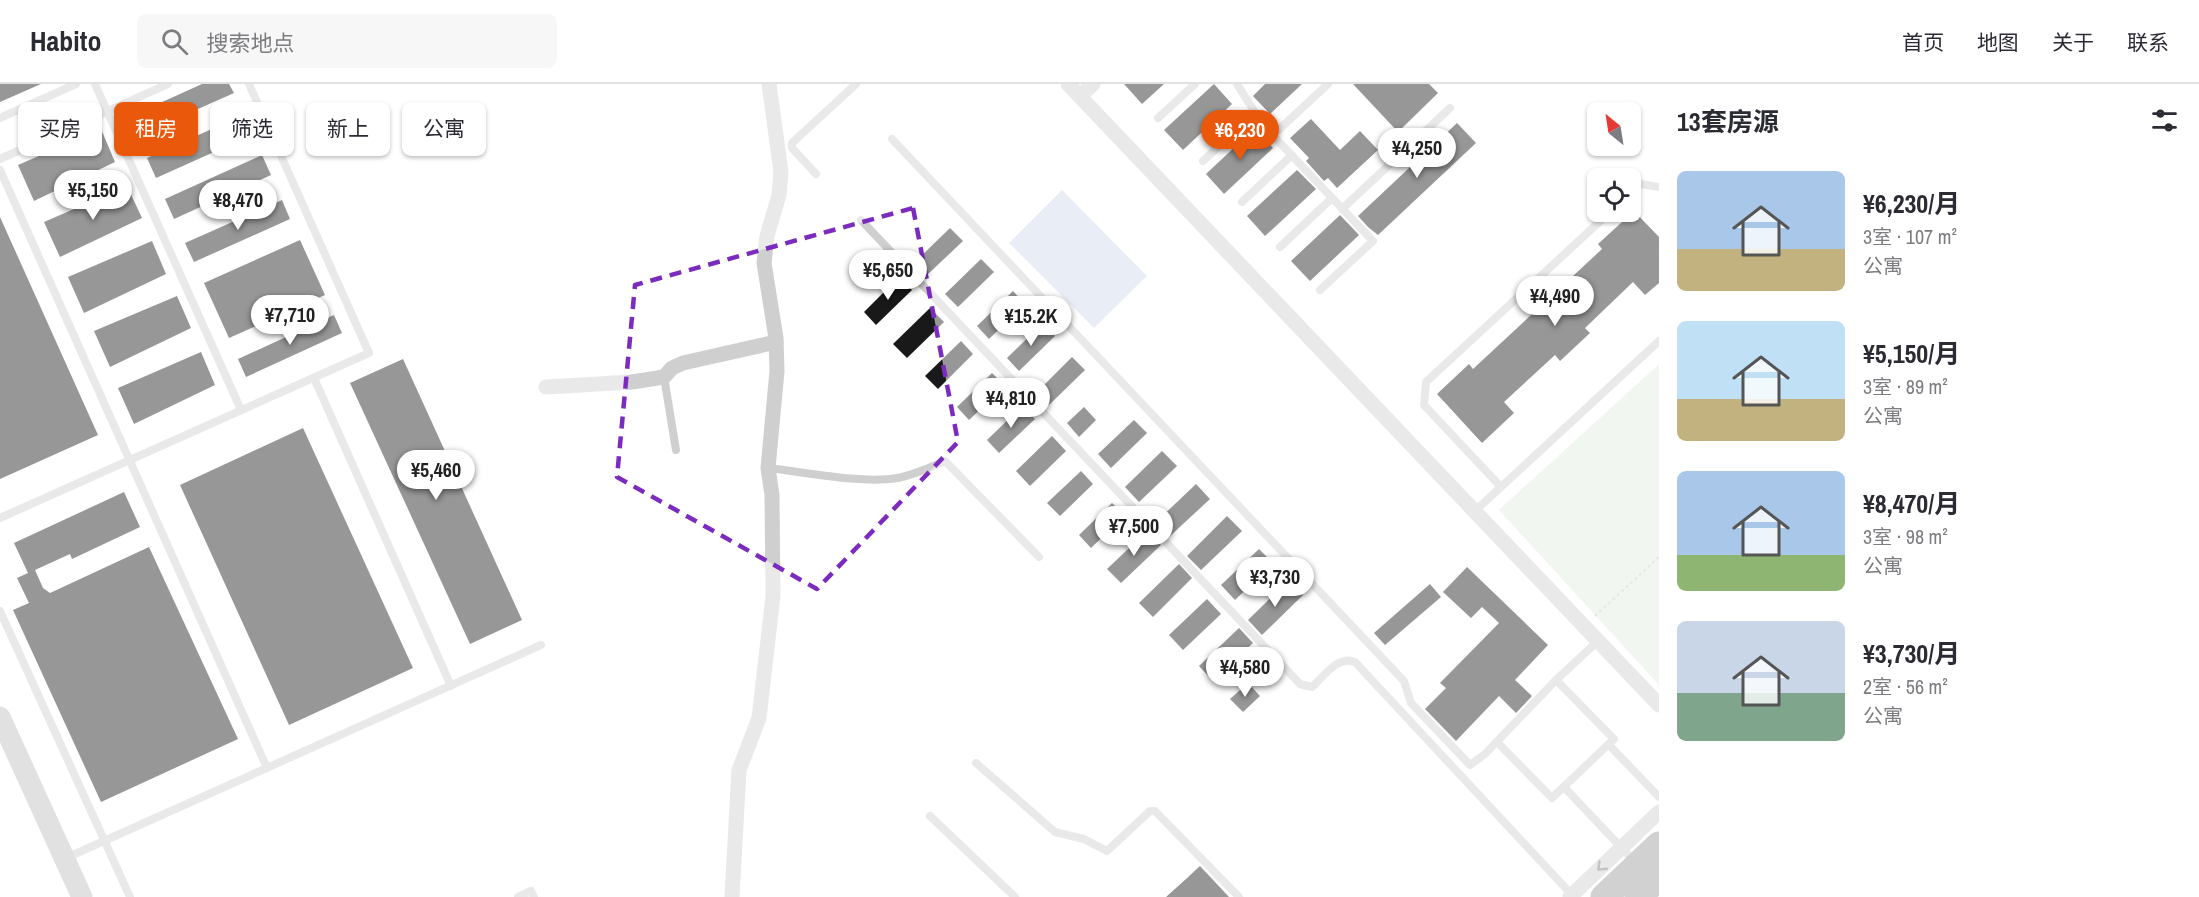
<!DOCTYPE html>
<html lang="zh">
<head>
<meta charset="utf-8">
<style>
	body { margin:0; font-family:"Archivo Narrow","Noto Sans SC",sans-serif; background:#f7f7f7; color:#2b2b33; height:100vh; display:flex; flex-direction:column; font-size:22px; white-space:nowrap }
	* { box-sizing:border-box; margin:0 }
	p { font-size:20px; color:#7c7c81 }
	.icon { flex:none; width:33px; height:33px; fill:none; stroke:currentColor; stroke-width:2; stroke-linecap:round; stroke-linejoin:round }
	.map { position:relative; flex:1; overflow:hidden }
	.panel { display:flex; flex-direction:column; background:#fff; width:540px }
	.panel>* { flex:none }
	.guide { position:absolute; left:18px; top:18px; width:570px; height:54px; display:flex; gap:12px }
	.needle { width:39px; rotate:330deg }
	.tools { position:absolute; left:1587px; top:18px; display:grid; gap:12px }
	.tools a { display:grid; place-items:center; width:54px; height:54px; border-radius:9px; background:#fff; box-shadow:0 2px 4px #0004; font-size:30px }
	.price { position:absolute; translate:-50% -51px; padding:0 14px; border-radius:21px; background:#fff; color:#222; font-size:20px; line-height:39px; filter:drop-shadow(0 2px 3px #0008) }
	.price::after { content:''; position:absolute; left:50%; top:36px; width:18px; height:14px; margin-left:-9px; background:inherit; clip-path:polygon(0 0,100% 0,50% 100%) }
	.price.current { background:#ea580c; color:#fff }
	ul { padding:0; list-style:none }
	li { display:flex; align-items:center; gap:18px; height:150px; padding:0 18px }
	li span { display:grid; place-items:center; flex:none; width:168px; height:120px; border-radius:9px; color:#555 }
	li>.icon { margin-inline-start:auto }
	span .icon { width:72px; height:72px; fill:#fffc; stroke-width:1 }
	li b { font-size:26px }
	h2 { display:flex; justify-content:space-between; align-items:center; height:72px; padding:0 18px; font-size:26px }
	.pill { padding:0 21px; border-radius:9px; background:#fff; box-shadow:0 2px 4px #0004; font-size:21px; line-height:54px }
	.pill.current { background:#ea580c; color:#fff }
	header { display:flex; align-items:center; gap:36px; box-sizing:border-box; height:84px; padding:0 30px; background:#fff; border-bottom:2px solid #e1e1e2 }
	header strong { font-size:28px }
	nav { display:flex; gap:33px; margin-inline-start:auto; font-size:21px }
	.search { width:420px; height:54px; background:#f7f7f7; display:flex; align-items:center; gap:15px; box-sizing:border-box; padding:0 21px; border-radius:9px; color:#7c7c81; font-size:22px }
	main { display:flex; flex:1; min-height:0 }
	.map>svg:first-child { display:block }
	.green { fill:#e2eade }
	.water { fill:#cfd9ec }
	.building { fill:#191919 }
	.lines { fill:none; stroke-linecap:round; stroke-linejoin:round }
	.path { stroke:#c9c9c9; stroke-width:2; stroke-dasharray:3 3; stroke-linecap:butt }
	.lane { stroke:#cfcfcf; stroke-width:8 }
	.street { stroke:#cfcfcf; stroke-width:15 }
	.secondary { stroke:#bcbcbc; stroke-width:21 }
	.highway { stroke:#999; stroke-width:27 }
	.oneway { stroke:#797979 }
	.marked { fill:none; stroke:#7b2cbf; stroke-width:4.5; stroke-dasharray:12 8; stroke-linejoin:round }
</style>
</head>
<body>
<header>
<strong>Habito</strong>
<div class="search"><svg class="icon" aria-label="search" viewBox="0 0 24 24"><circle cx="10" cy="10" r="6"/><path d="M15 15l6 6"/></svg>搜索地点</div>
<nav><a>首页</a><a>地图</a><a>关于</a><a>联系</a></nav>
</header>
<main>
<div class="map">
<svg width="1659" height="813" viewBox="0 0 1659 813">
	<rect width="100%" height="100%" fill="#fff"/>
	<path class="green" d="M 1659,280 L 1659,601 L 1499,426 Z"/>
	<path class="water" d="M 1062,106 L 1147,192 L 1094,244 L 1009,159 Z"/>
	<g class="building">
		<path d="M 0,0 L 41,0 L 0,18 Z"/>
		<path d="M 202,0 L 229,0 L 234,9 L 137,52 L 129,33 Z"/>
		<path d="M 1124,0 L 1164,0 L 1142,20 Z"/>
		<path d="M 1214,0 L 1232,20 L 1183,66 L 1164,46 Z"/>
		<path d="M 1265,0 L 1302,0 L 1270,30 L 1253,12 Z"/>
		<path d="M 1353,0 L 1429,0 L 1438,9 L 1398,48 Z"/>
		<path d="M 243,31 L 252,51 L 156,94 L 147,74 Z"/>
		<path d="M 1311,35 L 1340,66 L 1360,47 L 1378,66 L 1337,104 L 1328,94 L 1324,97 L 1306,77 L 1309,74 L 1290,54 Z"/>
		<path d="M 1457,39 L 1476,59 L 1378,151 L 1368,143 L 1358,132 Z"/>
		<path d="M 1255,44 L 1273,64 L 1224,110 L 1206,90 Z"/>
		<path d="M 101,45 L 115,78 L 34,117 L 18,81 Z"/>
		<path d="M 262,71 L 271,91 L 174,135 L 165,115 Z"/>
		<path d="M 1297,86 L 1316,105 L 1265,152 L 1247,132 Z"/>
		<path d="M 127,102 L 142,134 L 60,173 L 44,138 Z"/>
		<path d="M 282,116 L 290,135 L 194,178 L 185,159 Z"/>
		<path d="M 1634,127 L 1659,153 L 1659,199 L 1645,211 L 1633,198 L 1585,244 L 1590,249 L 1560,277 L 1555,271 L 1504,318 L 1514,329 L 1482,359 L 1437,310 L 1469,280 L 1473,285 L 1602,165 L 1598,160 Z"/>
		<path d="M 1340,131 L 1359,151 L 1310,197 L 1291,177 Z"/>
		<path d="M 0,133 L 98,351 L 0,395 Z"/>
		<path d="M 950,144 L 963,157 L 927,191 L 915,178 Z"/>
		<path d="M 300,156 L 325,211 L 229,254 L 204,199 Z"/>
		<path d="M 152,157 L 166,190 L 84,229 L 68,193 Z"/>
		<path d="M 981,175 L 994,188 L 958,223 L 945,210 Z"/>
		<path d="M 899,193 L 912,206 L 876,241 L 864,228 Z"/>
		<path d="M 1013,207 L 1025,220 L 989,255 L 977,242 Z"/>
		<path d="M 177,212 L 191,244 L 110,283 L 94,247 Z"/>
		<path d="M 930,224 L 944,238 L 907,274 L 893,260 Z"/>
		<path d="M 334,231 L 342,249 L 246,293 L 238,275 Z"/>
		<path d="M 1043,239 L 1055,252 L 1019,287 L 1007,274 Z"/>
		<path d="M 961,257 L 973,270 L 938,305 L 925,292 Z"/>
		<path d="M 201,268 L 215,301 L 134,340 L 118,304 Z"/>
		<path d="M 1072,273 L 1085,286 L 1049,321 L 1037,308 Z"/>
		<path d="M 403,275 L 522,536 L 470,560 L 350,299 Z"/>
		<path d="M 992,289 L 1005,302 L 969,336 L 957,323 Z"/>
		<path d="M 1022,322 L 1035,335 L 999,369 L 987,356 Z"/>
		<path d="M 1084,323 L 1096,336 L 1079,353 L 1067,339 Z"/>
		<path d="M 1134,336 L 1147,349 L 1111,384 L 1098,370 Z"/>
		<path d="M 303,344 L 413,584 L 289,641 L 180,401 Z"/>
		<path d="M 1052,352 L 1066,367 L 1030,402 L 1016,387 Z"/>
		<path d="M 1162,367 L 1177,382 L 1139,418 L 1125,403 Z"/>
		<path d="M 1081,387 L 1093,400 L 1060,432 L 1047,419 Z"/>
		<path d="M 1196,400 L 1210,415 L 1169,453 L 1155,439 Z"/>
		<path d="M 124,408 L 140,443 L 72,475 L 70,470 L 35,486 L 43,504 L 50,509 L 149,463 L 238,655 L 101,718 L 13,526 L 29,519 L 17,494 L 28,489 L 14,459 Z"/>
		<path d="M 1112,419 L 1125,431 L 1091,464 L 1079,451 Z"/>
		<path d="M 1227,432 L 1242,447 L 1201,486 L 1187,472 Z"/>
		<path d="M 1147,447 L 1161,461 L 1121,499 L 1107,485 Z"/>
		<path d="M 1259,465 L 1273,479 L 1235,516 L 1221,501 Z"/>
		<path d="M 1179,480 L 1192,494 L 1153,533 L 1139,519 Z"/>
		<path d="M 1467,483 L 1548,561 L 1515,596 L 1532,612 L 1516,629 L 1499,612 L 1456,657 L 1425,625 L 1446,604 L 1440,599 L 1499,539 L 1482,523 L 1471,534 L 1443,508 Z"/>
		<path d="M 1288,497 L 1303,511 L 1262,551 L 1248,536 Z"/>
		<path d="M 1430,500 L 1441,513 L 1385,561 L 1374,549 Z"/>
		<path d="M 1207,515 L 1221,530 L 1183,566 L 1169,551 Z"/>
		<path d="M 1239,544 L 1253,559 L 1213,597 L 1199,582 Z"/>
		<path d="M 1248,599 L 1260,612 L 1243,628 L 1230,615 Z"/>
		<path d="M 1200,782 L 1229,813 L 1166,813 L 1186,795 Z"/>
	</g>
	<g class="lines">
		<path class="path" d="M 1595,532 L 1659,473"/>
		<g class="lane">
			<path d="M 95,0 L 241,326"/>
			<path d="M 1237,0 L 1263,41 L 1373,157 L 1320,206"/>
			<path d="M 0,34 L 76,0"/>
			<path d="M 1158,34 L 1195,0"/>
			<path d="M 1273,51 L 1328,0"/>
			<path d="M 892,55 L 1404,597 L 1411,619 L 1470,681 L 1485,670 L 1556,596 L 1598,557"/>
			<path d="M 0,75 L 168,0"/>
			<path d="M 1203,77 L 1254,29"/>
			<path d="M 0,86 L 267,684"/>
			<path d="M 816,90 L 792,64 L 792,59 L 856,0"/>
			<path d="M 1630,109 L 1640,100 L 1659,103"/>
			<path d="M 1242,118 L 1292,71"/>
			<path d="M 1342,125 L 1450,24"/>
			<path d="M 861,136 L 1300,600 L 1312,603 C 1324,592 1338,571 1355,578 L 1573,812"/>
			<path d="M 1280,163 L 1332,114"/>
			<path d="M 664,293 L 676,366"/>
			<path d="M 314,294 L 451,602"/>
			<path d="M 768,384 C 805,388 862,400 897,394 C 914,391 929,384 945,377 L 1039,473"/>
			<path d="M 1501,403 L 1424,321 L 1426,298 L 1610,128"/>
			<path d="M 1475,427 L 1659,257"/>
			<path d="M 0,434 L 369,269 L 249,0"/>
			<path d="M 0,527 L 130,813"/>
			<path d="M 1497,658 L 1552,714 L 1614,655 L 1556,596"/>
			<path d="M 1609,661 L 1659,713"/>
			<path d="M 976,679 L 1055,748 L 1084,755 L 1107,767 L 1150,727 L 1155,727 L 1239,813"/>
			<path d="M 1564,703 L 1635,778"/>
			<path d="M 930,732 L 1015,813"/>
			<path d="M 66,774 L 541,561"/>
			<path d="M 518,813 L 531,807 L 534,813"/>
		</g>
		<g class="street">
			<path d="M 1068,0 L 1659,621"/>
			<path d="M 1080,12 L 1093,0"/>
			<path d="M 546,303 L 632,298 L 664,293 L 672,284 L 683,279 L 776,258"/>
			<path d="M 732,813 L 739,686 L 759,634 L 773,512 L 772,411 L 768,384 L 777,287 L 776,254 L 764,179 L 767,152 L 779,111 L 781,88 L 769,0"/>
			<path d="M 1570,813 L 1659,728"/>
		</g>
		<path class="secondary" d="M 0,633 L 82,813"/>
		<g class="highway">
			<path d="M 1604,813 L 1659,761"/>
			<path d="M 1638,813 L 1659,793"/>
		</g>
	</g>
	<defs><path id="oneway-chevron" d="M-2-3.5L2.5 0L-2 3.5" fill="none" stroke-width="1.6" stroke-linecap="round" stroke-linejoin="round" transform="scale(1.5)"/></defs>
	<use class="oneway" href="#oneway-chevron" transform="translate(1601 783) rotate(136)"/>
	<path d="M0 0H1659V813H0ZM 913,124 L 958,358 L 817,505 L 617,393 L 635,201 Z" fill="#fff" fill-opacity=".55" fill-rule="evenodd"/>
	<path class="marked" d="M 913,124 L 958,358 L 817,505 L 617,393 L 635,201 Z"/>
</svg>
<div class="tools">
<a><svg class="needle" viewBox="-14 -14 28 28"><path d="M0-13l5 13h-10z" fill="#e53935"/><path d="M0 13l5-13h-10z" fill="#7c7c81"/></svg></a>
<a><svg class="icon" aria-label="locate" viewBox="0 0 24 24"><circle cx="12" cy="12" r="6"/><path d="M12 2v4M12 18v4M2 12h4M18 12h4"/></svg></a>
</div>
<b class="price current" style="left:1240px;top:77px">¥6,230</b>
<b class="price" style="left:1417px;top:95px">¥4,250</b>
<b class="price" style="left:93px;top:137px">¥5,150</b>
<b class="price" style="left:238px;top:147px">¥8,470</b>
<b class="price" style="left:888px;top:217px">¥5,650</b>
<b class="price" style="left:1555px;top:243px">¥4,490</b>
<b class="price" style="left:290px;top:262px">¥7,710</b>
<b class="price" style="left:1031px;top:263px">¥15.2K</b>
<b class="price" style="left:1011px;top:345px">¥4,810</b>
<b class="price" style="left:436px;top:417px">¥5,460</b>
<b class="price" style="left:1134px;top:473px">¥7,500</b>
<b class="price" style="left:1275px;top:524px">¥3,730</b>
<b class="price" style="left:1245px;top:614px">¥4,580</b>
<div class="guide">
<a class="pill">买房</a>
<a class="pill current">租房</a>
<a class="pill">筛选</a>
<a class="pill">新上</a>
<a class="pill">公寓</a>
</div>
</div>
<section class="panel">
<h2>13套房源<svg class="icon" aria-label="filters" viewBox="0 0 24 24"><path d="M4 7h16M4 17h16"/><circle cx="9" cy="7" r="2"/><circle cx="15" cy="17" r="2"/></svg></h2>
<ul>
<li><span style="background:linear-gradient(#a9c7e8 65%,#c2b280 0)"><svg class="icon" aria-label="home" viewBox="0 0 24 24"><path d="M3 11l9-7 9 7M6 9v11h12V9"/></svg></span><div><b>¥6,230/月</b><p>3室 · 107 m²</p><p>公寓</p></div></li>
<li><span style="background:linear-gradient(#bfe0f5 65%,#c2b280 0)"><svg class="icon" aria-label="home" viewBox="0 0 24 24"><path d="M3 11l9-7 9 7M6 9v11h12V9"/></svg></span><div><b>¥5,150/月</b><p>3室 · 89 m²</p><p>公寓</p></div></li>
<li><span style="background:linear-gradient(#a9c7e8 70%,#8fb573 0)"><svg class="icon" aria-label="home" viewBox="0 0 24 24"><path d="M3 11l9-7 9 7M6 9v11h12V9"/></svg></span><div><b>¥8,470/月</b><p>3室 · 98 m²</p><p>公寓</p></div></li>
<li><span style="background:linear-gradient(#c9d6e8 60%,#7fa58c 0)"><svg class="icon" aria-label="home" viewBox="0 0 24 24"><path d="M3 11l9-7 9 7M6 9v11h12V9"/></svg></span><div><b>¥3,730/月</b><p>2室 · 56 m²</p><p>公寓</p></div></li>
</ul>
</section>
</main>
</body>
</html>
